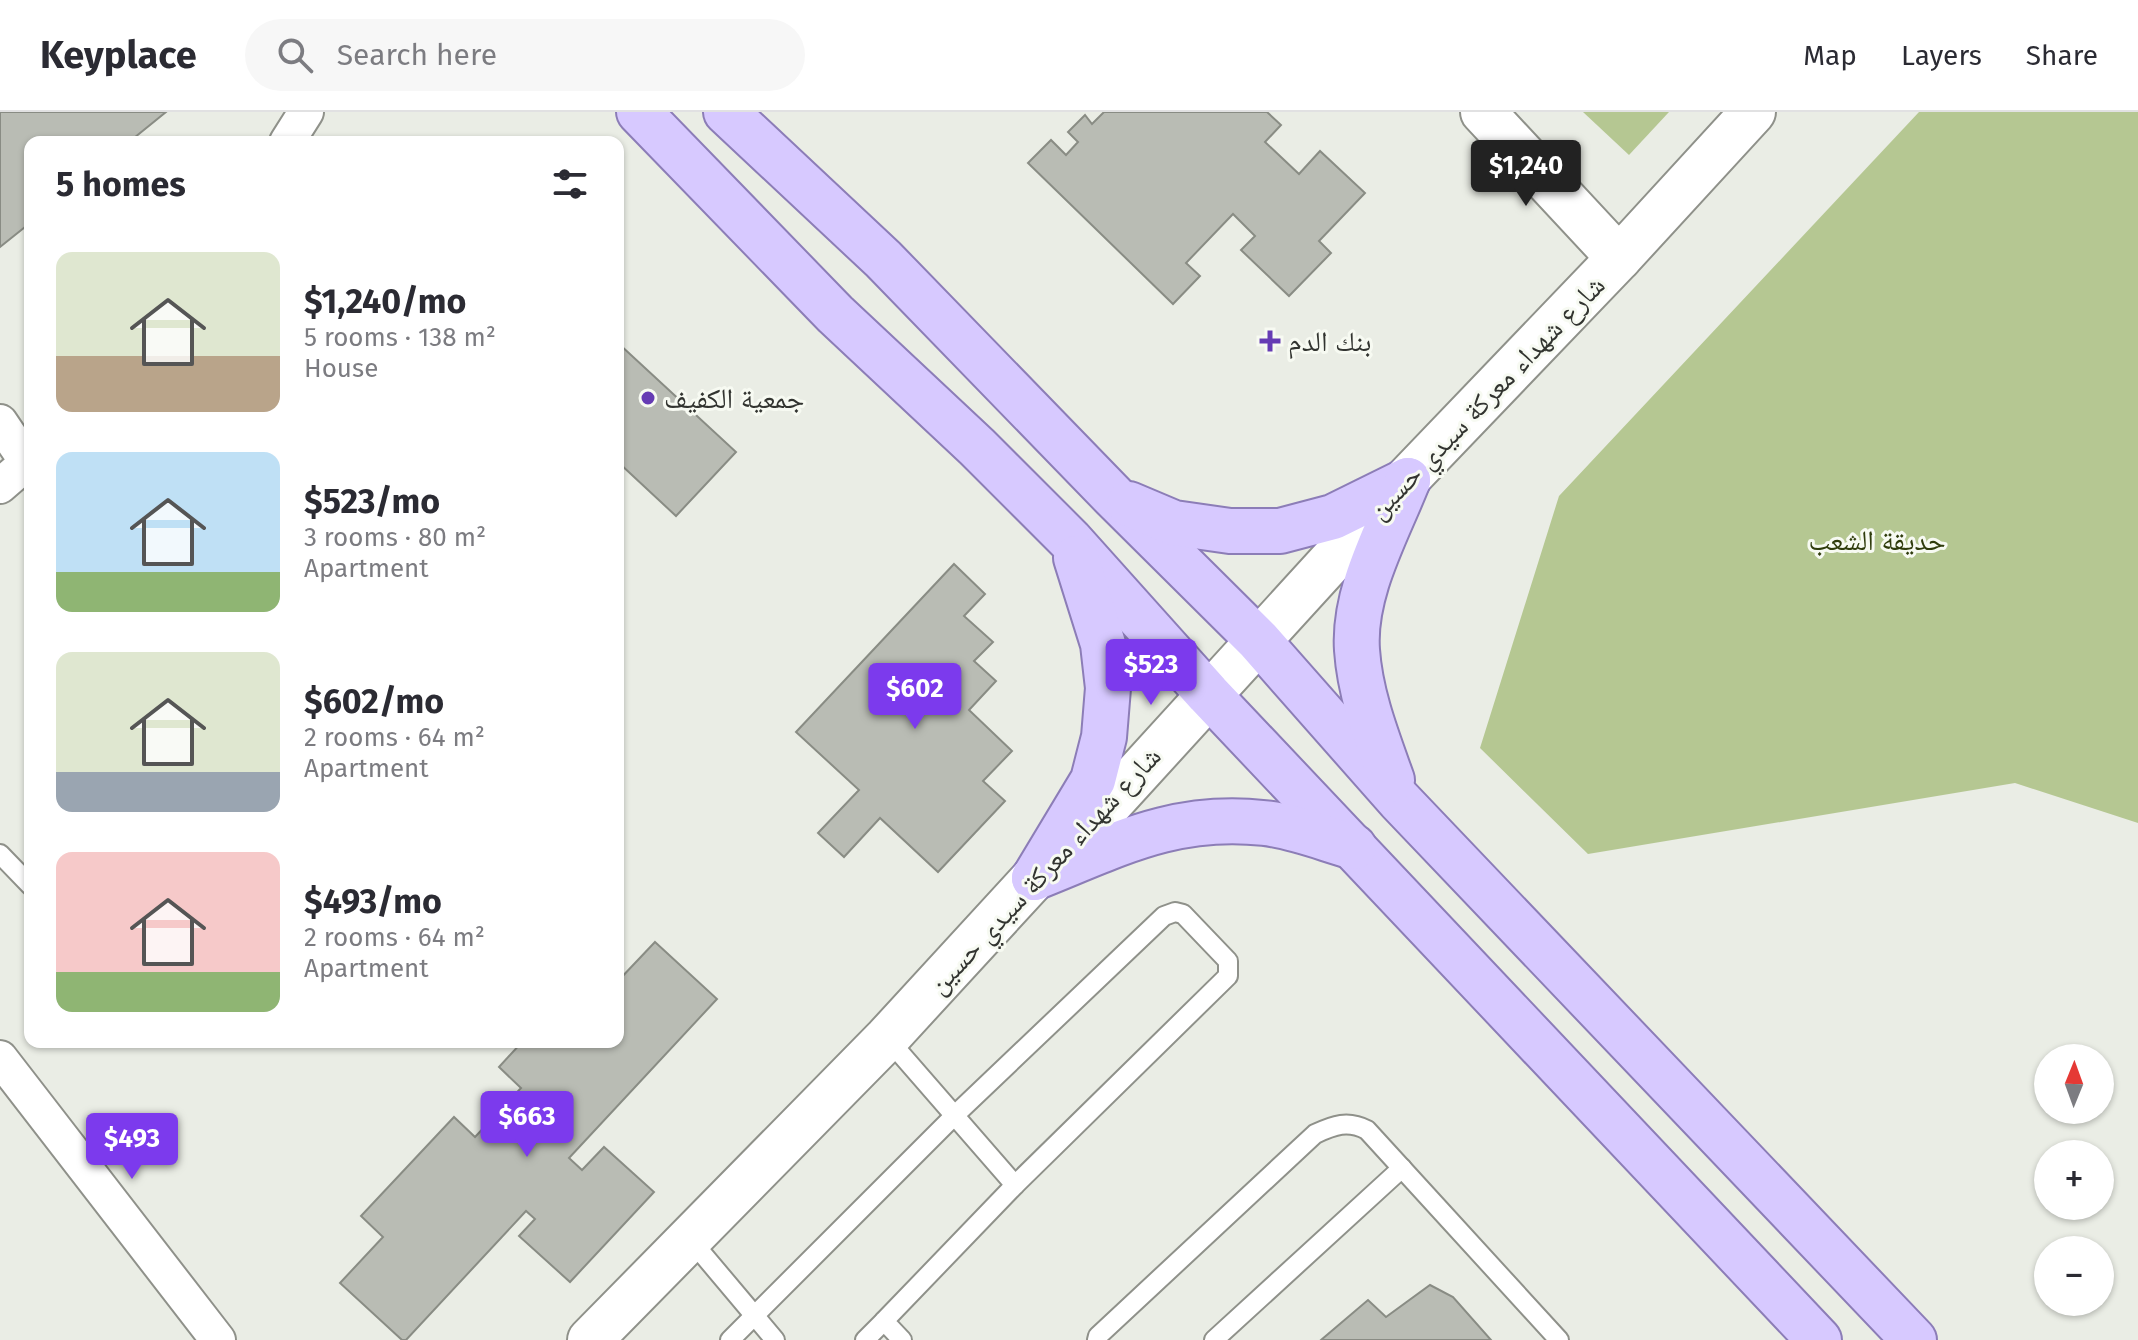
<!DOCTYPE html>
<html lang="en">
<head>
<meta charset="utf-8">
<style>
	body { margin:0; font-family:"Fira Sans","Noto Naskh Arabic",sans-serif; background:#f7f7f7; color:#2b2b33; height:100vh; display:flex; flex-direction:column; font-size:30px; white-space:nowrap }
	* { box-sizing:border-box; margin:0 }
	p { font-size:26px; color:#7c7c81 }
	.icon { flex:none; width:44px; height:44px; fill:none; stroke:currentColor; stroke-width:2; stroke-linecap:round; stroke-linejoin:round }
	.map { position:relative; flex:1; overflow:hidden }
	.side { position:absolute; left:24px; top:24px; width:600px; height:912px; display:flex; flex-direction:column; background:#fff; border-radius:16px; box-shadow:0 2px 6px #0004 }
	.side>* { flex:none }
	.needle { width:52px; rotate:1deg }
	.tools { position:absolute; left:2034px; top:932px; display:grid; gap:16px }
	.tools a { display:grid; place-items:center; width:80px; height:80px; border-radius:50%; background:#fff; box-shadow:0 2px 6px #0004; font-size:40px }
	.price { position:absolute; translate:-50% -68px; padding:0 18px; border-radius:8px; background:#7c3aed; color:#fff; font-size:26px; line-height:52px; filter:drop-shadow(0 2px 4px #0008) }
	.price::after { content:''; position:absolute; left:50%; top:48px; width:24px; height:18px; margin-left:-12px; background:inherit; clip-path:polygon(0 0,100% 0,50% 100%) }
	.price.selected { background:#222; color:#fff }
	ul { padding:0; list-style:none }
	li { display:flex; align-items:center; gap:24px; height:200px; padding:0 32px }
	li span { display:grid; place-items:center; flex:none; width:224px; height:160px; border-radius:16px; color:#555 }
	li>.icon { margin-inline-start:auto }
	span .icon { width:96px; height:96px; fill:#fffc; stroke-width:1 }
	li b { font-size:34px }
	h2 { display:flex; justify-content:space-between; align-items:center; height:96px; padding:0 32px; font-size:34px }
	header { display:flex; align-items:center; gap:48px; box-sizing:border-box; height:112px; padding:0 40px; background:#fff; border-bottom:2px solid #e1e1e2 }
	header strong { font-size:38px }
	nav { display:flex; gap:44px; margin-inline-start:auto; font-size:28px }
	.search { width:560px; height:72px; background:#f7f7f7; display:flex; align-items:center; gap:20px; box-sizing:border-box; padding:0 28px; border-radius:44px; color:#7c7c81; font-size:30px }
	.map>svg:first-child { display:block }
	.green { fill:#b5c792 }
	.building { fill:#b9bcb4; stroke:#898c84; stroke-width:2 }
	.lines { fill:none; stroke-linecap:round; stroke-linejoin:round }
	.service-casing { stroke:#8f918a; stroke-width:22 }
	.minor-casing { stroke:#8f918a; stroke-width:38 }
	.tertiary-casing { stroke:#8f918a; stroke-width:48 }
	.secondary-casing { stroke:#8f918a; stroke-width:48 }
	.primary-casing { stroke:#8c7db7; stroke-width:48 }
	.service { stroke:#fff; stroke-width:18 }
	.minor { stroke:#fff; stroke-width:34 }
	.tertiary { stroke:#fff; stroke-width:44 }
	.secondary { stroke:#fff; stroke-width:44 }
	.primary { stroke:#d7c9ff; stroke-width:44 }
	.poi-dot { fill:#663cb4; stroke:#f7faf2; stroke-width:3 }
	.labels { text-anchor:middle; stroke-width:6; stroke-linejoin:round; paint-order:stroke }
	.poi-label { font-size:28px; fill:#323430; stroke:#f7faf2; text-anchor:start }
	.street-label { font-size:28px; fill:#323430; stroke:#f7faf2 }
	.park-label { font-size:28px; fill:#2f3c0c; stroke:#f7faf2 }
</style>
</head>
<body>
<header>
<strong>Keyplace</strong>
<div class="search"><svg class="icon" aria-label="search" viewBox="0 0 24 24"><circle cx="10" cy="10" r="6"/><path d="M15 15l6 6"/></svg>Search here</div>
<nav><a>Map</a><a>Layers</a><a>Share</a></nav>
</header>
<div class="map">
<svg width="2138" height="1228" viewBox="0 0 2138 1228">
	<rect width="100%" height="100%" fill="#eaede5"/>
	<g class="green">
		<path d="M 1583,0 L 1669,0 L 1629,43 Z"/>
		<path d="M 1919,0 L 2138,0 L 2138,711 L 2015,671 L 1588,742 L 1480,636 L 1559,384 Z"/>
	</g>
	<g class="building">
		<path d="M 0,0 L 166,0 L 129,30 L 30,30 L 30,111 L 0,135 Z"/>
		<path d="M 1104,0 L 1267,0 L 1281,13 L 1265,30 L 1299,62 L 1320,39 L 1365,81 L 1319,129 L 1331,141 L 1289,184 L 1241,138 L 1255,124 L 1233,102 L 1186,151 L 1200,164 L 1173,192 L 1028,51 L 1051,28 L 1066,43 L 1078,30 L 1068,20 L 1085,3 L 1092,12 Z"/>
		<path d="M 618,231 L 736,340 L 676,404 L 618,350 Z"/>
		<path d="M 954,452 L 985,482 L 964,504 L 993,530 L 974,549 L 996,569 L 969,598 L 1012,639 L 983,669 L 1005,689 L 938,760 L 880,706 L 844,745 L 818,721 L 859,678 L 796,620 Z"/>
		<path d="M 655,830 L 717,887 L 569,1046 L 582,1058 L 604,1035 L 654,1080 L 570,1170 L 519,1124 L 535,1107 L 526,1099 L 406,1228 L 402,1228 L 340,1171 L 383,1125 L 361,1104 L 454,1005 L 475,1025 L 521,976 L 499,955 L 522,930 L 618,930 L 618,869 Z"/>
		<path d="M 1430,1173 L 1453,1185 L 1491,1228 L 1321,1228 L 1368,1188 L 1386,1205 Z"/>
	</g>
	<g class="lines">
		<g class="service-casing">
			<g id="service">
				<path d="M 0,742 L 30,773"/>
				<path d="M 887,926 L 1015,1073 L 884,1209 L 902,1228"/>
				<path d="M 690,1127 L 775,1228"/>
				<path d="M 730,1228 L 955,1003 L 1164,804 L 1175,800 L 1183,802 L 1228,849 L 1228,864 L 1015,1073"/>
				<path d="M 865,1228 L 884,1209"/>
				<path d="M 1097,1228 L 1098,1224 L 1315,1022 C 1334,1013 1348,1008 1367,1018 L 1559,1228"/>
				<path d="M 1214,1228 L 1402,1056"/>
			</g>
		</g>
		<g class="minor-casing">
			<g id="minor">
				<path d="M 287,30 L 306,0"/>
				<path d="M 0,310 L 27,350"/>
				<path d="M 0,374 L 30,348"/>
				<path d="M 0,946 L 218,1228"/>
			</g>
		</g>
		<g class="tertiary-casing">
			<path id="tertiary" d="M 1483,0 L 1619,146"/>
		</g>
		<g class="secondary-casing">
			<path id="secondary" d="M 590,1228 L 887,926 L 1034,766 L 1065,741 L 1386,389 L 1619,146 L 1753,0"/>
		</g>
		<g class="primary-casing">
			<g id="primary">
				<path d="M 639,0 L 835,202 L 977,335 L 1070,428 L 1208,582 L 1819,1228"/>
				<path d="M 726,0 L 883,147 L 1114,385 L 1258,528 L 1399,688 L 1914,1228"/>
				<path d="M 1129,392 L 1174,411 L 1230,419 L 1280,419 L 1333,405 L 1408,368"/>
				<path d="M 1392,668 C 1377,626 1360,583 1357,538 C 1353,480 1387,421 1408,368"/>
				<path d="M 1034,766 L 1093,668 L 1104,625 L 1108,576 L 1103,532 L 1076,446"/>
				<path d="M 1034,766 C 1115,734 1173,701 1264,711 C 1294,714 1325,727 1354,735"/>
			</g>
		</g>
		<use href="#service" class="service"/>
		<use href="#minor" class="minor"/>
		<use href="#tertiary" class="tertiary"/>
		<use href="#secondary" class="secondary"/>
		<use href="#primary" class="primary"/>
	</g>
	<g class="poi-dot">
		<path d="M1266 217h8v8h8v8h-8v8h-8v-8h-8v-8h8z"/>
		<circle cx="648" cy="286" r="8"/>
	</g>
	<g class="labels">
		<g class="poi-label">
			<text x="1288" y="239">بنك الدم</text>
			<text x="664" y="296">جمعية الكفيف</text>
		</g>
		<g class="street-label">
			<text transform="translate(1486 285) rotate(-46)" y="10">شارع شهداء معركة سيدي حسين</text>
			<text transform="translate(1044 758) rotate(-47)" y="10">شارع شهداء معركة سيدي حسين</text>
		</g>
		<g class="park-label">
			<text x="1877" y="438">حديقة الشعب</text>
		</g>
	</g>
</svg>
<div class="tools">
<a><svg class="needle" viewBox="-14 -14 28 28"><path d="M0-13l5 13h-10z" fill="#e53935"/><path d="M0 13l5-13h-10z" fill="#7c7c81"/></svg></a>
<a>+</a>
<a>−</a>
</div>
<b class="price selected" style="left:1526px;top:96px">$1,240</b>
<b class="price" style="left:1151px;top:595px">$523</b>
<b class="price" style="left:915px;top:619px">$602</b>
<b class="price" style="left:527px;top:1047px">$663</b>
<b class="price" style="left:132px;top:1069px">$493</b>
<section class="side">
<h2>5 homes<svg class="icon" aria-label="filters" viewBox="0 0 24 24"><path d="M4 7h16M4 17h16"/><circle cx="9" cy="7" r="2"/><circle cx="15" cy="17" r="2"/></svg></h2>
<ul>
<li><span style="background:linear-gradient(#dfe7d0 65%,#b9a48a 0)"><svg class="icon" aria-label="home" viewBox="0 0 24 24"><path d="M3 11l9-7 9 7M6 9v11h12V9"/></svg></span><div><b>$1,240/mo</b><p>5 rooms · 138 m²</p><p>House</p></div></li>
<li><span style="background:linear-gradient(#bfe0f5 75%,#8fb573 0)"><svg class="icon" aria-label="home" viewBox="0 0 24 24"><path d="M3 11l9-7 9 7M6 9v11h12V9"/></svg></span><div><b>$523/mo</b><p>3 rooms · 80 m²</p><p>Apartment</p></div></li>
<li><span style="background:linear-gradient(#dfe7d0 75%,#9aa5b1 0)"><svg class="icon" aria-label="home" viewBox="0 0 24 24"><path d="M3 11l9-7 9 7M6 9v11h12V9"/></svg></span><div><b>$602/mo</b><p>2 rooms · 64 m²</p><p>Apartment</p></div></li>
<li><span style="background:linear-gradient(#f6c9c9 75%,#8fb573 0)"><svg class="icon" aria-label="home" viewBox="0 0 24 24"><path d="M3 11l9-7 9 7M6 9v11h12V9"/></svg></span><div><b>$493/mo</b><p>2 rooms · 64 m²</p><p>Apartment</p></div></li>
</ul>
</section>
</div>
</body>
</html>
